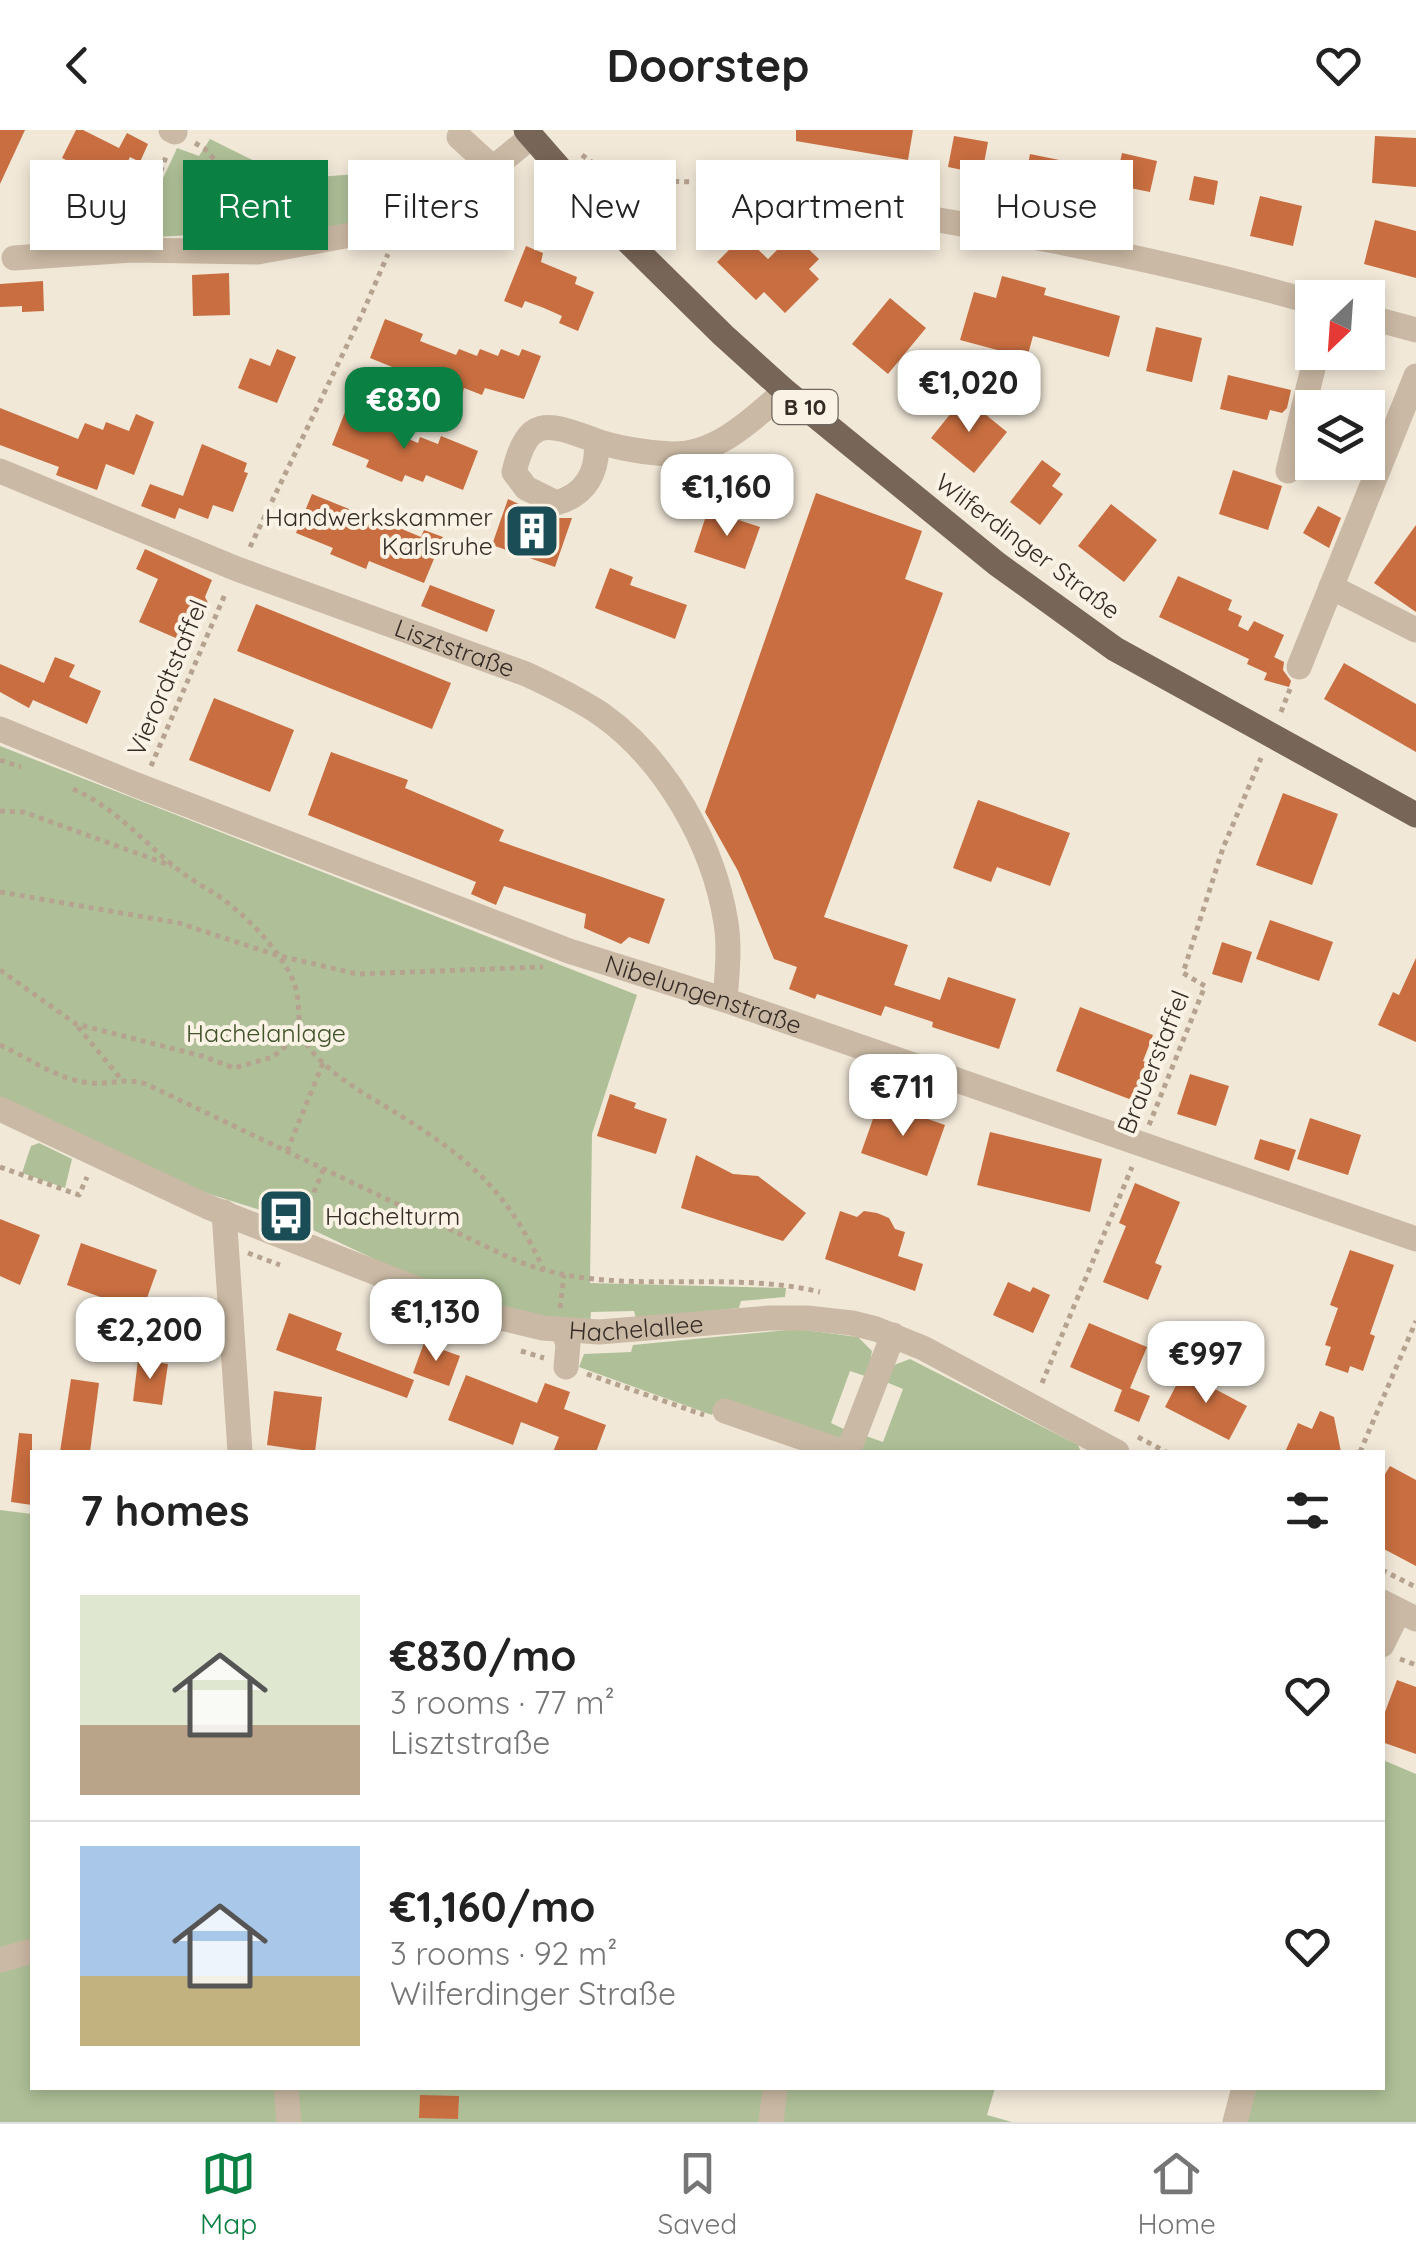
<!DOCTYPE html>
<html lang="en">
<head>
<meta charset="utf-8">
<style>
	body { margin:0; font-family:Quicksand,sans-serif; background:#f6f6f6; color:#222; height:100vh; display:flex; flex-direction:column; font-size:38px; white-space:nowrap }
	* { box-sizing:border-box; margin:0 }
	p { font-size:32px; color:#767676 }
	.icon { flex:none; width:55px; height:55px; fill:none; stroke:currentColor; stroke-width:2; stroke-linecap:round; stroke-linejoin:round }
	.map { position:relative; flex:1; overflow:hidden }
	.drawer { position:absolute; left:30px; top:1320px; width:1355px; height:640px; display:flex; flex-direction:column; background:#fff; border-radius:0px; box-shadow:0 5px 15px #0003 }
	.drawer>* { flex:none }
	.top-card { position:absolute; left:30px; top:30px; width:1358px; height:90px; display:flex; gap:20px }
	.needle { width:65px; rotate:205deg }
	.buttons { position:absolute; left:1295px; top:150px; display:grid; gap:20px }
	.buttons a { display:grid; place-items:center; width:90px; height:90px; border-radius:0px; background:#fff; box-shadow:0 5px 15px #0003; font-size:50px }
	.price { position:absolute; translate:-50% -85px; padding:0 22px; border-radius:20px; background:#fff; color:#222; font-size:32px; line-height:65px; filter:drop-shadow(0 2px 5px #0008) }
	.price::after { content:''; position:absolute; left:50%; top:60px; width:30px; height:22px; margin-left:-15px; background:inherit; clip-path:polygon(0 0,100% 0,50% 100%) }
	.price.selected { background:#0b8043; color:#fff }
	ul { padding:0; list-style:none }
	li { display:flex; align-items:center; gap:30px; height:250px; padding:0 50px }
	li+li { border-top:2px solid #e0e0e0 }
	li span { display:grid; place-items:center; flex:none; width:280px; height:200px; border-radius:0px; color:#555 }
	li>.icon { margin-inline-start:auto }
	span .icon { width:120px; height:120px; fill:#fffc; stroke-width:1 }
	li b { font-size:42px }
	h2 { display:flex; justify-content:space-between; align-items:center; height:120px; padding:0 50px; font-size:42px }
	.pill { padding:0 35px; border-radius:0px; background:#fff; box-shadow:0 5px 15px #0003; font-size:35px; line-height:90px }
	.pill.selected { background:#0b8043; color:#fff }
	header { display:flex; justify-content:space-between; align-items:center; height:130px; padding:0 50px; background:#fff; font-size:45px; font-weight:800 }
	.menu { display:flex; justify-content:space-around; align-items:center; height:140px; border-top:2px solid #e0e0e0; background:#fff; font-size:28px; color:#767676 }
	.menu a { display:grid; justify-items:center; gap:5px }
	.menu .selected { color:#0b8043 }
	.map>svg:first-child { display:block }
	.green { fill:#afc098 }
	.building { fill:#c86e40 }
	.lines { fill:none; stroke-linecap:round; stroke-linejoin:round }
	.path { stroke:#b5a38f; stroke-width:5; stroke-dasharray:5 5; stroke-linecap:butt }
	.minor { stroke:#cab9a4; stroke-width:25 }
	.major { stroke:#776557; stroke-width:25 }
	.labels { text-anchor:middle; stroke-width:8; stroke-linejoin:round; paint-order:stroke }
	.shield { fill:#f9f2e5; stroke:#70675f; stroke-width:2.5 }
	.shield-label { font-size:22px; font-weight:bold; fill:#352c26 }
	.poi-label { font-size:25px; fill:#352c26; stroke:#f9f2e5; text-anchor:end }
	.street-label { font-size:25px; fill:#352c26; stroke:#f9f2e5 }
	.park-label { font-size:25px; fill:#405329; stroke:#f9f2e5 }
</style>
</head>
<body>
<header><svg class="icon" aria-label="back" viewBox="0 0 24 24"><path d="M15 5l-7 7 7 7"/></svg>Doorstep<svg class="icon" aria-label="heart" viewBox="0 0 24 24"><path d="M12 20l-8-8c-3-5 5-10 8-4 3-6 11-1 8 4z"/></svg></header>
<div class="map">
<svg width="1416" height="1992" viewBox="0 0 1416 1992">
	<rect width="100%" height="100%" fill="#f1e8d8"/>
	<g class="green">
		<path d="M 210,9 L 291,49 L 450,37 L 460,36 L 461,40 L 433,52 L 358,99 L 259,115 L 211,104 L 154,107 C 140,87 168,40 177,18 L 199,26 Z"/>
		<path d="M 0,616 L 637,865 L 592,1004 L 590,1153 L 786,1158 L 785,1167 L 741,1171 L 739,1178 L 636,1189 L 634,1181 L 591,1182 L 590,1196 L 497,1178 L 412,1147 L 292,1090 L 200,1061 L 0,968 Z"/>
		<path d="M 39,1013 L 72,1029 L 65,1058 L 22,1043 L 31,1016 Z"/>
		<path d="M 797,1199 L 858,1207 L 872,1221 L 868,1247 L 850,1241 L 831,1293 L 848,1301 L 837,1310 L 715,1277 L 712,1285 L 579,1237 L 584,1224 L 631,1222 L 633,1215 Z"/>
		<path d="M 910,1229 L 1078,1315 L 1081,1322 L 859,1322 L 866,1306 L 883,1312 L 903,1259 L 886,1252 L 894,1235 Z"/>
		<path d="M 0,1380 L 32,1384 L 32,1958 L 995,1958 L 987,1985 L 1012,1992 L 0,1992 Z"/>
		<path d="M 1383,1630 L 1416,1644 L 1416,1992 L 1247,1992 L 1256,1958 L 1382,1958 Z"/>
	</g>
	<g class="building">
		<path d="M 0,0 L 25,0 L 0,54 Z"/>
		<path d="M 76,0 L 83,0 L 119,18 L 127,3 L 148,14 L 140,32 L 130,27 L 122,43 L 104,34 L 98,46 L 62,28 Z"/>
		<path d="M 796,0 L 913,0 L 908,30 L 796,11 Z"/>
		<path d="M 954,6 L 988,12 L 982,44 L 948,37 Z"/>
		<path d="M 1375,6 L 1416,8 L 1416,57 L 1372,53 Z"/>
		<path d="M 1122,23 L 1157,31 L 1150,62 L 1115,55 Z"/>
		<path d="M 1030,24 L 1069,32 L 1063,63 L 1024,54 Z"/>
		<path d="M 1194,46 L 1218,51 L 1214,75 L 1189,70 Z"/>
		<path d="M 1260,66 L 1302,76 L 1293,116 L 1250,106 Z"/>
		<path d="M 1375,90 L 1416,101 L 1416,148 L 1364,134 Z"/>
		<path d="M 725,99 L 746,108 L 768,129 L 783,114 L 788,120 L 799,110 L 819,129 L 809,139 L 819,149 L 785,183 L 764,162 L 756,170 L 717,132 L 731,118 Z"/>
		<path d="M 526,116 L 543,123 L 541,132 L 577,147 L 575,154 L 594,162 L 578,201 L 559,193 L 562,186 L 544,178 L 525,171 L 522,178 L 504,171 Z"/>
		<path d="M 229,143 L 230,185 L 193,186 L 192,145 Z"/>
		<path d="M 1002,146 L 1046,158 L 1044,165 L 1120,186 L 1109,227 L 1033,206 L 1027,228 L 960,210 L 974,162 L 996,168 Z"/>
		<path d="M 43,151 L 44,181 L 22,182 L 22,176 L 0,177 L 0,154 Z"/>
		<path d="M 890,168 L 926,198 L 888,244 L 852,214 Z"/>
		<path d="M 385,189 L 423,204 L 420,211 L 456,225 L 459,219 L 477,226 L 480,219 L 498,226 L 501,219 L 519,226 L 522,219 L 541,226 L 524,269 L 485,258 L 482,265 L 464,258 L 462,265 L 443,258 L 440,264 L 404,250 L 407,243 L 370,228 Z"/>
		<path d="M 1156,197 L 1202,208 L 1192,252 L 1146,241 Z"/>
		<path d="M 277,219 L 296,227 L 277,273 L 238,258 L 250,228 L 270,236 Z"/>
		<path d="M 1228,245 L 1291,260 L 1287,278 L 1282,283 L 1270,280 L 1267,290 L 1220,279 Z"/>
		<path d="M 964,267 L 1007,302 L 974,343 L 931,308 Z"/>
		<path d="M 347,277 L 385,291 L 382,298 L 418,313 L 420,307 L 438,314 L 441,306 L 478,321 L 463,360 L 426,345 L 423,352 L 405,345 L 402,352 L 366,337 L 369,330 L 332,315 Z"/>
		<path d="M 0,278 L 78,309 L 85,293 L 103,300 L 106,292 L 129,301 L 136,284 L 154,292 L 134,345 L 106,334 L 97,360 L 56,345 L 59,337 L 0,315 Z"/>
		<path d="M 202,314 L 247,333 L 244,342 L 248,343 L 233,382 L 213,375 L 208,389 L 179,378 L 175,389 L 141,376 L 150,354 L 183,366 Z"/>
		<path d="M 1042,330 L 1061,344 L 1052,356 L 1063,364 L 1040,395 L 1010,372 Z"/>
		<path d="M 1233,340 L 1282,356 L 1268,400 L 1219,384 Z"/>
		<path d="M 816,363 L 922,401 L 905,449 L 943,463 L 824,787 L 908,815 L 894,855 L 940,870 L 948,847 L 1016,869 L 999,919 L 932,897 L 933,892 L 885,876 L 881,886 L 817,864 L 815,869 L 789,859 L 797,837 L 774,829 L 738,741 L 705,682 Z"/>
		<path d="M 312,364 L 349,379 L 346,385 L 382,400 L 385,392 L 421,407 L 424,400 L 443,407 L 424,453 L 369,431 L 366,439 L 330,424 L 333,418 L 296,403 Z"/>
		<path d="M 508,369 L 549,388 L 572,388 L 555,437 L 492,415 Z"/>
		<path d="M 1111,374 L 1157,410 L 1124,452 L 1078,416 Z"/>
		<path d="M 1318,376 L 1341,388 L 1329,418 L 1303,403 Z"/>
		<path d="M 708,380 L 760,397 L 745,439 L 694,422 Z"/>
		<path d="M 1416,395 L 1416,482 L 1374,453 Z"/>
		<path d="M 145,419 L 212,450 L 205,467 L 208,473 L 201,476 L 185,512 L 139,492 L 158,449 L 136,439 Z"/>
		<path d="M 610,438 L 633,447 L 630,455 L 687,475 L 675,509 L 595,478 Z"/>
		<path d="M 1178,446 L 1232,470 L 1228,480 L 1242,486 L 1238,496 L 1248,501 L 1254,491 L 1284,505 L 1269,539 L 1274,527 L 1284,532 L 1283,540 L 1291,551 L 1289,557 L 1264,550 L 1267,543 L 1247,534 L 1249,529 L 1159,487 Z"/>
		<path d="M 430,455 L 495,480 L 487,502 L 421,476 Z"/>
		<path d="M 256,474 L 451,553 L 432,599 L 237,521 Z"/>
		<path d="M 55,527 L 75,535 L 69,547 L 101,561 L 87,594 L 33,570 L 29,578 L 0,562 L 0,534 L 44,553 Z"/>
		<path d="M 1344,533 L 1416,574 L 1416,622 L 1324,569 Z"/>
		<path d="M 214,568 L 294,600 L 270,662 L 189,630 Z"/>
		<path d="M 331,622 L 408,650 L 405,658 L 504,700 L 499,711 L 665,769 L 649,814 L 629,807 L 621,814 L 584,798 L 586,784 L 504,756 L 496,775 L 471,764 L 476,752 L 308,685 Z"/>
		<path d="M 1283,663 L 1338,684 L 1312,755 L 1256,735 Z"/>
		<path d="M 978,670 L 1070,703 L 1050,756 L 997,737 L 991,752 L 953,738 Z"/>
		<path d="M 1270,790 L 1333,812 L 1319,851 L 1256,829 Z"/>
		<path d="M 1222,812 L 1252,822 L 1242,853 L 1212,844 Z"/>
		<path d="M 1416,828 L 1416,912 L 1378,895 L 1393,862 L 1399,865 Z"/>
		<path d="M 1080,877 L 1153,905 L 1143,931 L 1152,935 L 1137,972 L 1056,941 Z"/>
		<path d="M 1190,944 L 1229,956 L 1216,996 L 1177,984 Z"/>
		<path d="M 610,964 L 636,973 L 634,978 L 667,989 L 656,1024 L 597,1006 Z"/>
		<path d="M 879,972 L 945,995 L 927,1046 L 861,1023 Z"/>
		<path d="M 1310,988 L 1361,1005 L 1348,1045 L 1297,1029 Z"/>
		<path d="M 990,1002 L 1102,1029 L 1090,1082 L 977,1055 Z"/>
		<path d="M 1260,1009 L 1296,1020 L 1289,1041 L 1254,1029 Z"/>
		<path d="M 696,1025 L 733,1044 L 758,1046 L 806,1083 L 783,1111 L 681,1078 Z"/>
		<path d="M 1135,1053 L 1180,1072 L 1155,1133 L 1162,1136 L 1148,1170 L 1103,1152 L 1126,1096 L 1119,1093 Z"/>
		<path d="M 840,1081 L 857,1087 L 864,1081 L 877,1083 L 889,1088 L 895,1099 L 905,1102 L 898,1126 L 923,1134 L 915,1161 L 825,1129 Z"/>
		<path d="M 0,1089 L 40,1105 L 20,1155 L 0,1146 Z"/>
		<path d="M 81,1113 L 157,1140 L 142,1182 L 67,1155 Z"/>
		<path d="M 1350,1120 L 1394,1135 L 1370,1204 L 1375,1206 L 1363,1241 L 1350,1236 L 1348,1243 L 1325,1235 L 1331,1217 L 1325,1215 L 1338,1178 L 1330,1175 Z"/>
		<path d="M 1008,1152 L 1030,1162 L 1033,1157 L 1050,1165 L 1033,1203 L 993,1185 Z"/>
		<path d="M 289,1183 L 342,1203 L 336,1220 L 414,1250 L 407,1268 L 276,1220 Z"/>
		<path d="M 1089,1193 L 1147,1217 L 1130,1258 L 1150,1266 L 1139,1292 L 1114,1281 L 1122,1260 L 1070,1237 Z"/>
		<path d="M 424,1213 L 460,1226 L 449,1256 L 413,1243 Z"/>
		<path d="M 138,1230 L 168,1234 L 162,1275 L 133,1271 Z"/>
		<path d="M 1183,1242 L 1247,1276 L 1229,1310 L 1165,1277 Z"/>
		<path d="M 466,1245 L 537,1273 L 545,1253 L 570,1262 L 564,1279 L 606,1295 L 596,1322 L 553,1322 L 559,1307 L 521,1292 L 513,1315 L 448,1290 Z"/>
		<path d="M 71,1249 L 99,1253 L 90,1322 L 60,1322 Z"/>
		<path d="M 274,1261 L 322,1267 L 315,1322 L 267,1315 Z"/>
		<path d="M 1320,1281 L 1334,1287 L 1341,1322 L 1285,1322 L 1298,1293 L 1312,1299 Z"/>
		<path d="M 19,1303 L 32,1304 L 32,1375 L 11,1372 Z"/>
		<path d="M 1390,1336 L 1416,1350 L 1416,1436 L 1382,1418 L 1382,1349 Z"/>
		<path d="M 1397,1550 L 1416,1557 L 1416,1624 L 1382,1612 L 1382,1590 Z"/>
		<path d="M 420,1965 L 459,1966 L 458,1989 L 419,1988 Z"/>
	</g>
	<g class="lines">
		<g class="path">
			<path d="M 195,13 L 205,19 L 224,40 L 298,90"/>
			<path d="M 582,25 L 615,49 L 693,52"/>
			<path d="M 140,98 L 167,24"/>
			<path d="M 250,417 L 363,182 L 388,124"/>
			<path d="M 1281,582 L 1290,559"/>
			<path d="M 0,630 L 21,637"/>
			<path d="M 151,636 L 226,462"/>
			<path d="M 73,659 C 116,678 140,709 175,737 C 189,749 205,757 220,767 C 246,786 277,817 291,846 C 307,879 287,898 320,930 C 343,953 374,969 401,986 C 473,1031 508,1063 544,1140"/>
			<path d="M 0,681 L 24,682 L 172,736"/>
			<path d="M 0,762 L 179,793 L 276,825 L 357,844 L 543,837"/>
			<path d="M 0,840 L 76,894 L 202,926 L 234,938 L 273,927 L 300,904"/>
			<path d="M 78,897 L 121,949"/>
			<path d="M 0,915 C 29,928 58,950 90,953 C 111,955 125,947 146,954 L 506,1126 C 603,1172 718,1137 820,1162"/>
			<path d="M 1149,995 L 1205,856 L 1183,843 L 1223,718 L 1261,628"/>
			<path d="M 287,1021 L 323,933"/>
			<path d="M 0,1037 L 79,1065 L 87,1047"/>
			<path d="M 302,1090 L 324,1038"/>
			<path d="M 248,1123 L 280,1135"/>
			<path d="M 560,1178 L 564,1145"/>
			<path d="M 521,1221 L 544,1228"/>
			<path d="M 587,1244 L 704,1285"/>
			<path d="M 1042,1253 L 1132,1037"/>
			<path d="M 1138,1307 L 1166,1322"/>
			<path d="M 1360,1322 L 1416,1191"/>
			<path d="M 1382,1440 L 1416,1457"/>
			<path d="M 1400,1529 L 1416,1535"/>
		</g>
		<g class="minor">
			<path d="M 171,0 L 175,2"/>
			<path d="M 459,7 L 493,38"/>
			<path d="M 716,53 C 916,86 1118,116 1312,172"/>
			<path d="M 14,128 L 132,120 L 258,122 L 394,97 L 493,38 L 531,7"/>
			<path d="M 1368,187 L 1416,200"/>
			<path d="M 596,311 C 599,341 586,365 556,373 L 526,358 L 514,342 C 528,285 547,293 594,310 C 615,318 648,323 671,324 C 717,325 753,289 785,261"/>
			<path id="s1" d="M 0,341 L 237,439 L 526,544 C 552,556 577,568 601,584 C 666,630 714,715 726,793 C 730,818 727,845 725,870"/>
			<path d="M 1288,341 L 1317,222"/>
			<path d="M 1331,457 L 1416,500"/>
			<path d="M 1299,537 L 1416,246"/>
			<path id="s2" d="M 0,599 L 134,654 L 569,821 L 725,870 L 1416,1109"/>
			<path id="s3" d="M 0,979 L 208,1077 L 476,1182 L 543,1198 L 599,1202 L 770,1188 L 807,1188 L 852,1193 L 876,1199 L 923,1218 L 1117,1322"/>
			<path d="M 224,1082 L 240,1322"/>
			<path d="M 563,1200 L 568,1214 L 566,1237"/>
			<path d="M 725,1281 L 844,1322"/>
			<path d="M 848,1322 L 893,1205"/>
			<path d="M 1382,1472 L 1416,1489"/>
			<path d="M 1382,1515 L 1399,1481"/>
			<path d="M 0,1830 L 32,1821"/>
			<path d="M 286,1958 L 289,1992"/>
			<path d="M 771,1992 L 775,1958"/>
			<path d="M 1235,1992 L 1244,1958"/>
		</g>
		<path class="major" d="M 526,0 L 596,80 L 723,205 L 785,261 L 997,434 L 1115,519 L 1416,685"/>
	</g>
	<defs>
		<g id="building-square" transform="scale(2.875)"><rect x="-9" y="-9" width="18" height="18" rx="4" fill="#1b4d57" stroke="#f9f2e5"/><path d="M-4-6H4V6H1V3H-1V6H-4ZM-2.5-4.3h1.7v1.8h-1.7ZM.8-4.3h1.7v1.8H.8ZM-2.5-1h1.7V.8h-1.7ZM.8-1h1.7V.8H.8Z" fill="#fff"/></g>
		<g id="bus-square" transform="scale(2.875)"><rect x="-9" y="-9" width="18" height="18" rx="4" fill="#1b4d57" stroke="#f9f2e5"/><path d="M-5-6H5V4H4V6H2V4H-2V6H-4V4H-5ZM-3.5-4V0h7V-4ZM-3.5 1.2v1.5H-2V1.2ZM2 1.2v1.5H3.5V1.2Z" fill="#fff"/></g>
	</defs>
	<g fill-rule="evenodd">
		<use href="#building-square" x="532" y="401"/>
		<use href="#bus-square" x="286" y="1086"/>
	</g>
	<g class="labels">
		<rect class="shield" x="772.5" y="260" width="65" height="34" rx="8"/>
		<g class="shield-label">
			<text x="805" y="285">B 10</text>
		</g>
		<g class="poi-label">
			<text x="493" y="396">Handwerkskammer<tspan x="493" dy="29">Karlsruhe</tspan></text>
			<text x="325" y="1095" text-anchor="start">Hachelturm</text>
		</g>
		<g class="street-label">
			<text transform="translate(1028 416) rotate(37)" y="9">Wilferdinger Straße</text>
			<text dy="9" stroke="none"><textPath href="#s1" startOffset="488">Lisztstraße</textPath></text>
			<text transform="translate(167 548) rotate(-67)" y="9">Vierordtstaffel</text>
			<text dy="9" stroke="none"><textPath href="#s2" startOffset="752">Nibelungenstraße</textPath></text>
			<text transform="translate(1153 932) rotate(-68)" y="9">Brauerstaffel</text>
			<text dy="9" stroke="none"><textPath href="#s3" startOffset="680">Hachelallee</textPath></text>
		</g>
		<g class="park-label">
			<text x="266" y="912">Hachelanlage</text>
		</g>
	</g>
</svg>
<div class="buttons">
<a><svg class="needle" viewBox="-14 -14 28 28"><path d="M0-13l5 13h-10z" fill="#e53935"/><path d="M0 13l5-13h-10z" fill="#767676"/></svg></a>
<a><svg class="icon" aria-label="layers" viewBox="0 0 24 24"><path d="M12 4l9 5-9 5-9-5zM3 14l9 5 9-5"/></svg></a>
</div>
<b class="price" style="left:969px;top:305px">€1,020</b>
<b class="price selected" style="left:404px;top:322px">€830</b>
<b class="price" style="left:727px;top:409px">€1,160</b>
<b class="price" style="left:903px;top:1009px">€711</b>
<b class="price" style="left:436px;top:1234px">€1,130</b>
<b class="price" style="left:150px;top:1252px">€2,200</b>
<b class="price" style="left:1206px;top:1276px">€997</b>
<div class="top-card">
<a class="pill">Buy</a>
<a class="pill selected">Rent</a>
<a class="pill">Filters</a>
<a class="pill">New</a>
<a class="pill">Apartment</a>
<a class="pill">House</a>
</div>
<section class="drawer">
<h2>7 homes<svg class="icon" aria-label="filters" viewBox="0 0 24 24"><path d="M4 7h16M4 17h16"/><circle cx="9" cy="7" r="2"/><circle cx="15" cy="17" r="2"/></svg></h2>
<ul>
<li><span style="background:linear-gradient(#dfe7d0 65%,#b9a48a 0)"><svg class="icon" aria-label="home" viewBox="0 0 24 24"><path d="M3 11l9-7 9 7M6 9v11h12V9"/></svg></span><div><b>€830/mo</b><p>3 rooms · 77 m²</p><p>Lisztstraße</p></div><svg class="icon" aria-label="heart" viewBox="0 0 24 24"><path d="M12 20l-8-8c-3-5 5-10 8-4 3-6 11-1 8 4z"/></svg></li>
<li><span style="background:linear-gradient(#a9c7e8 65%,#c2b280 0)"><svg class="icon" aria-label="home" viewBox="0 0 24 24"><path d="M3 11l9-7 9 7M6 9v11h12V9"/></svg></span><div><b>€1,160/mo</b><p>3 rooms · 92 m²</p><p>Wilferdinger Straße</p></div><svg class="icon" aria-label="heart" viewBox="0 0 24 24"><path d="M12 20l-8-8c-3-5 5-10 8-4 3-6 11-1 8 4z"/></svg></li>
</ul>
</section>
</div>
<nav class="menu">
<a class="selected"><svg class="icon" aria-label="map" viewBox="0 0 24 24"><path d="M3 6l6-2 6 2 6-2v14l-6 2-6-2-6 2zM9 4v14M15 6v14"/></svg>Map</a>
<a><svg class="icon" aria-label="saved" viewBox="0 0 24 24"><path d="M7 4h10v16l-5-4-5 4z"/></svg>Saved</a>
<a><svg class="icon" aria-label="home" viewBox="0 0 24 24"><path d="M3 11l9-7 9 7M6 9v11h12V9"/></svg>Home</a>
</nav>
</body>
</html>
